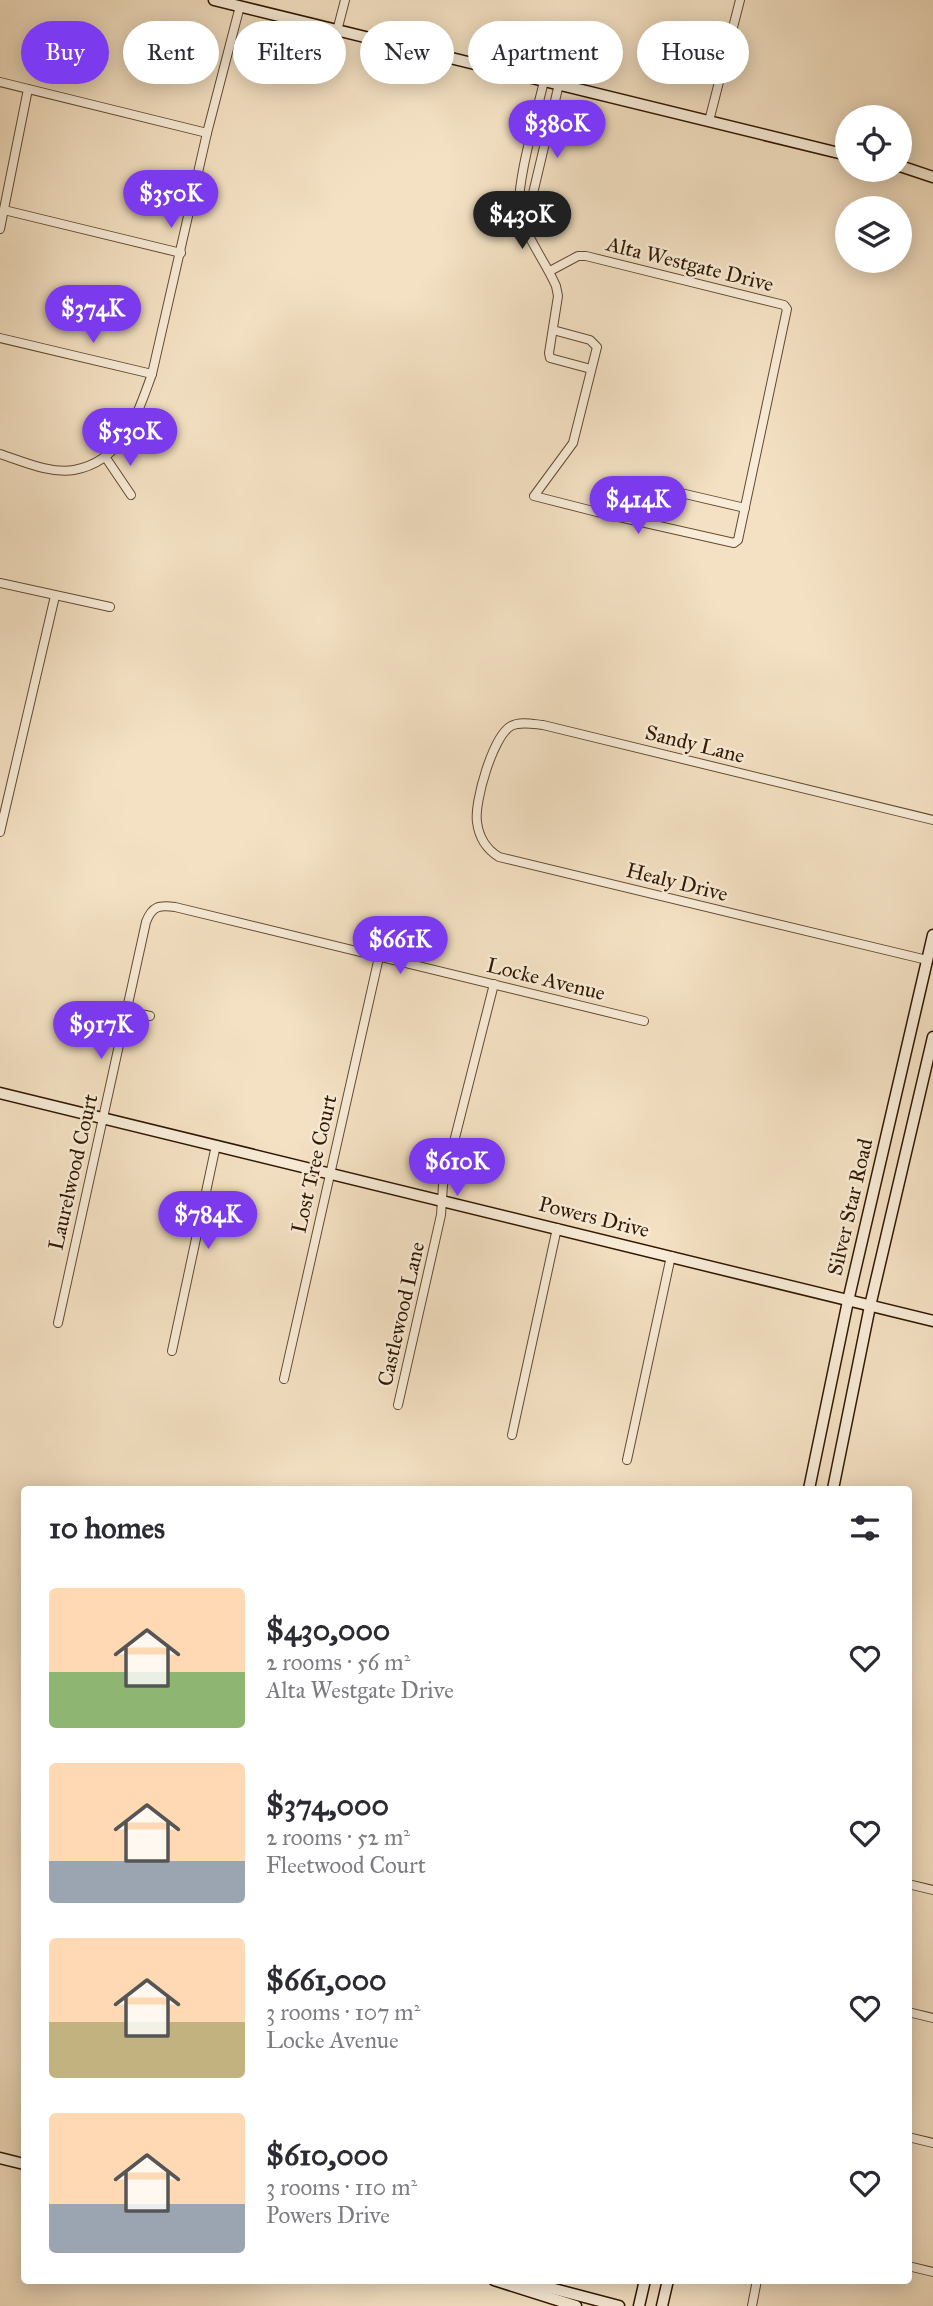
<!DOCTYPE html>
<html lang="en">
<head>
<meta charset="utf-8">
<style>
	body { margin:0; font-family:"IM FELL Great Primer",serif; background:#f2f2f3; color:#2b2b33; height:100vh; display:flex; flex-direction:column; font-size:26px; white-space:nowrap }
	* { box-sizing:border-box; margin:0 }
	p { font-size:23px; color:#7c7c81 }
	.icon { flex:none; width:38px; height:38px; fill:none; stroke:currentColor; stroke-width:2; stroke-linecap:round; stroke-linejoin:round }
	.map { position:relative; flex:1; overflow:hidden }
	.panel { position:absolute; left:21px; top:1486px; width:891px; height:798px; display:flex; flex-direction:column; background:#fff; border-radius:7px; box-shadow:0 4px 18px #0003 }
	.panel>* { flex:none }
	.top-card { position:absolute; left:21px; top:21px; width:892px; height:63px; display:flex; gap:14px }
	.controls { position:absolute; left:835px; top:105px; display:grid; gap:14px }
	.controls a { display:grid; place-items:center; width:77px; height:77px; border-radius:50%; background:#fff; box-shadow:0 4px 18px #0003; font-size:35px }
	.price { position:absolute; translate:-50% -60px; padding:0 16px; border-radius:24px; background:#7c3aed; color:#fff; font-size:23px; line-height:46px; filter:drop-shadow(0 2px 4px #0008) }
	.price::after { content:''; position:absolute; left:50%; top:42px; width:21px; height:16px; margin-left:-10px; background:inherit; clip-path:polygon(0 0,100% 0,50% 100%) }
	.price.current { background:#222; color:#fff }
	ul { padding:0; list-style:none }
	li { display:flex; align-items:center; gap:21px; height:175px; padding:0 28px }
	li span { display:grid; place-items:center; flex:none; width:196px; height:140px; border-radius:7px; color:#555 }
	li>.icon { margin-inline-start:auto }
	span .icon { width:84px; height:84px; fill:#fffc; stroke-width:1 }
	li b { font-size:30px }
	h2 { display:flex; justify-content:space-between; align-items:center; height:84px; padding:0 28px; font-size:30px }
	.pill { padding:0 24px; border-radius:32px; background:#fff; box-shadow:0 4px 18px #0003; font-size:24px; line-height:63px }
	.pill.current { background:#7c3aed; color:#fff }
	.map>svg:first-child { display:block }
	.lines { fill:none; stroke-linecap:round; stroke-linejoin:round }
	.street-casing { stroke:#624a31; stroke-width:10 }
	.secondary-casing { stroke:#311700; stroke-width:13 }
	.street { stroke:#f8ecd8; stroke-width:8 }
	.secondary { stroke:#f8ecd8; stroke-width:10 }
	.labels { text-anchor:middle; stroke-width:5; stroke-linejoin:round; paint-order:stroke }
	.street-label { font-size:21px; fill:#311700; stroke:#f8ecd8 }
</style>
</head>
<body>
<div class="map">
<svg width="933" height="2306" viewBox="0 0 933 2306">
	<rect width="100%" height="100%" fill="#f4e1c3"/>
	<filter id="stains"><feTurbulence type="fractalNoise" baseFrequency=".00286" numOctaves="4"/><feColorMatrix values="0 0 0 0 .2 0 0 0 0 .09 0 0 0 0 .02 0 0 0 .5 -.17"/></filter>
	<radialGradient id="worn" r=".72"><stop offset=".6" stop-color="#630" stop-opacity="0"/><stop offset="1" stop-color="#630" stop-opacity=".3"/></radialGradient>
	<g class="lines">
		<g class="street-casing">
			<g id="street">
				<path d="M 337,31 L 345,0"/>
				<path d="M 544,81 C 538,108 514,190 520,213 C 527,239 545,261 556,286 L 558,296 L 549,353 L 550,358 L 591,369"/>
				<path d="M 0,82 L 207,133"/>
				<path d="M 709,121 L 740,0"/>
				<path d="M 4,210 L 181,253"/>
				<path d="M 525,227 L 559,84"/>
				<path d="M 0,229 L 28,89"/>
				<path d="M 550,271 L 578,256 L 586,256 L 784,305 L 787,309 L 738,540 L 734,543 L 597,512 L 534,496 L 573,443 L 597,347 L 590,340 L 553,330"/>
				<path d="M 0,338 L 152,374"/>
				<path d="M 0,454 C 22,461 50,474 74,470 C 123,461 137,415 152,374 L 207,133 L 240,6"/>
				<path d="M 106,458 L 131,495"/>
				<path d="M 655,525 L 662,495 L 668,490 L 745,508"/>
				<path d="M 0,583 L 110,607"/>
				<path d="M 0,832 L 55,596"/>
				<path d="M 927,960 L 499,857 C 486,849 479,838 477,822 C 474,802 493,736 511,726 C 520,721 533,724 543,725 L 933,820"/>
				<path d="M 127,1011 L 150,1016"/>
				<path d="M 58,1323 L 146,922 C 152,906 159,905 175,907 L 644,1021"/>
				<path d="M 172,1351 L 216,1145"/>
				<path d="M 284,1379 L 379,957"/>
				<path d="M 398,1405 L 441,1215 L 443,1185 L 494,984"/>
				<path d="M 512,1435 L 557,1228"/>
				<path d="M 627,1460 L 671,1256"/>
				<path d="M 908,1884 L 933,1890"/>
				<path d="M 908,2012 L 933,2018"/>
				<path d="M 908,2137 L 933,2143"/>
				<path d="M 908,2266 L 933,2272"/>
				<path d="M 752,2306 L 757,2280"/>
			</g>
		</g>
		<g class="secondary-casing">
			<g id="secondary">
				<path d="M 214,0 L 847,155"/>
				<path d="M 900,166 L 933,177"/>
				<path d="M 0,1093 L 933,1321"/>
				<path d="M 809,1489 L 848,1301 L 933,935"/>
				<path d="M 833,1489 L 870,1306 L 933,1037"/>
				<path d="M 0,2158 L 24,2164"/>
				<path d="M 494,2280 L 576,2306"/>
				<path d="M 510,2280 L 535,2284 L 619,2306"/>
				<path d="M 639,2306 L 645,2280"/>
				<path d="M 662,2306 L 668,2280"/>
			</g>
		</g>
		<use href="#street" class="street"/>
		<use href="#secondary" class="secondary"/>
	</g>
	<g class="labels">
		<g class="street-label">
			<text transform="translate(690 264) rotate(14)" y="7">Alta Westgate Drive</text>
			<text transform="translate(695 744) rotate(14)" y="7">Sandy Lane</text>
			<text transform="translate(677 882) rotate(14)" y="7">Healy Drive</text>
			<text transform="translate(546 979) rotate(14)" y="7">Locke Avenue</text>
			<text transform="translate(314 1164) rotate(-77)" y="7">Lost Tree Court</text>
			<text transform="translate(73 1172) rotate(-77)" y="7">Laurelwood Court</text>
			<text transform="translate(850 1207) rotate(-77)" y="7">Silver Star Road</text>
			<text transform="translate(594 1217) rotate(14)" y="7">Powers Drive</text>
			<text transform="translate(401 1314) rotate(-77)" y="7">Castlewood Lane</text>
		</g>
	</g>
	<rect width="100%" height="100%" filter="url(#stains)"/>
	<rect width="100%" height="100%" fill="url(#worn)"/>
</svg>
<div class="controls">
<a><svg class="icon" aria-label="locate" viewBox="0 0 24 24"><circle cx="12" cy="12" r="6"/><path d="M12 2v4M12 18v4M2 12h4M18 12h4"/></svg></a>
<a><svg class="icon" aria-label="layers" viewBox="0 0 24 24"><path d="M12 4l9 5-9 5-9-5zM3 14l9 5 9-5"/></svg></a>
</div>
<b class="price" style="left:557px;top:160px">$380K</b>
<b class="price" style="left:171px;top:230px">$350K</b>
<b class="price current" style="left:522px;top:251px">$430K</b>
<b class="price" style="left:93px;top:345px">$374K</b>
<b class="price" style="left:130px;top:468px">$530K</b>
<b class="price" style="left:638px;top:536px">$414K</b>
<b class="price" style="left:400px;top:976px">$661K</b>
<b class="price" style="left:101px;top:1061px">$917K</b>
<b class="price" style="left:457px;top:1198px">$610K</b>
<b class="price" style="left:208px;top:1251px">$784K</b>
<div class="top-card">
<a class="pill current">Buy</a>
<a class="pill">Rent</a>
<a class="pill">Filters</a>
<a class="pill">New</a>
<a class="pill">Apartment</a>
<a class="pill">House</a>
</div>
<section class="panel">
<h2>10 homes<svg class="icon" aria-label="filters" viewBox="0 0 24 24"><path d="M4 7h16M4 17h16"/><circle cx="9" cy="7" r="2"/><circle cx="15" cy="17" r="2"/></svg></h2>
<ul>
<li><span style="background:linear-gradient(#ffd9b3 60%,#8fb573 0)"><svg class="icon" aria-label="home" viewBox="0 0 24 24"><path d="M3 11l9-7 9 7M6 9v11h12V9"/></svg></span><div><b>$430,000</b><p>2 rooms · 56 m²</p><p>Alta Westgate Drive</p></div><svg class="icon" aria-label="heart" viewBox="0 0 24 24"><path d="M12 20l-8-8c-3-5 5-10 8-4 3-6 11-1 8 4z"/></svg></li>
<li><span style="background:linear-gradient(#ffd9b3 70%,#9aa5b1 0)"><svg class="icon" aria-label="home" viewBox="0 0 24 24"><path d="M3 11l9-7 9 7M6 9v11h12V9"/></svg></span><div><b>$374,000</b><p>2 rooms · 52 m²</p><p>Fleetwood Court</p></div><svg class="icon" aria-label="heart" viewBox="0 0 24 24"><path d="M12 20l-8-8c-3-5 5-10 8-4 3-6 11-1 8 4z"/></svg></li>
<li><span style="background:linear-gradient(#ffd9b3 60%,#c2b280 0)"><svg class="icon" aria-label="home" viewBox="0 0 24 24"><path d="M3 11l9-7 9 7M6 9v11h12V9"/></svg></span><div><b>$661,000</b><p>3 rooms · 107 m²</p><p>Locke Avenue</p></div><svg class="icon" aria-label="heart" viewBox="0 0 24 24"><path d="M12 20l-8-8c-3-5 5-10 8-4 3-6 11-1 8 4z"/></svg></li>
<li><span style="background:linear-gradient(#ffd9b3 65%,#9aa5b1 0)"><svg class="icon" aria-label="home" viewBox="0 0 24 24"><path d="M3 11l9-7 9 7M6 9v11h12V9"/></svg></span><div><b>$610,000</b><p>3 rooms · 110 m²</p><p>Powers Drive</p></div><svg class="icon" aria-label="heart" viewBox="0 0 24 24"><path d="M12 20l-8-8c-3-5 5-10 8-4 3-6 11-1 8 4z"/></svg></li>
</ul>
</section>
</div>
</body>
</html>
